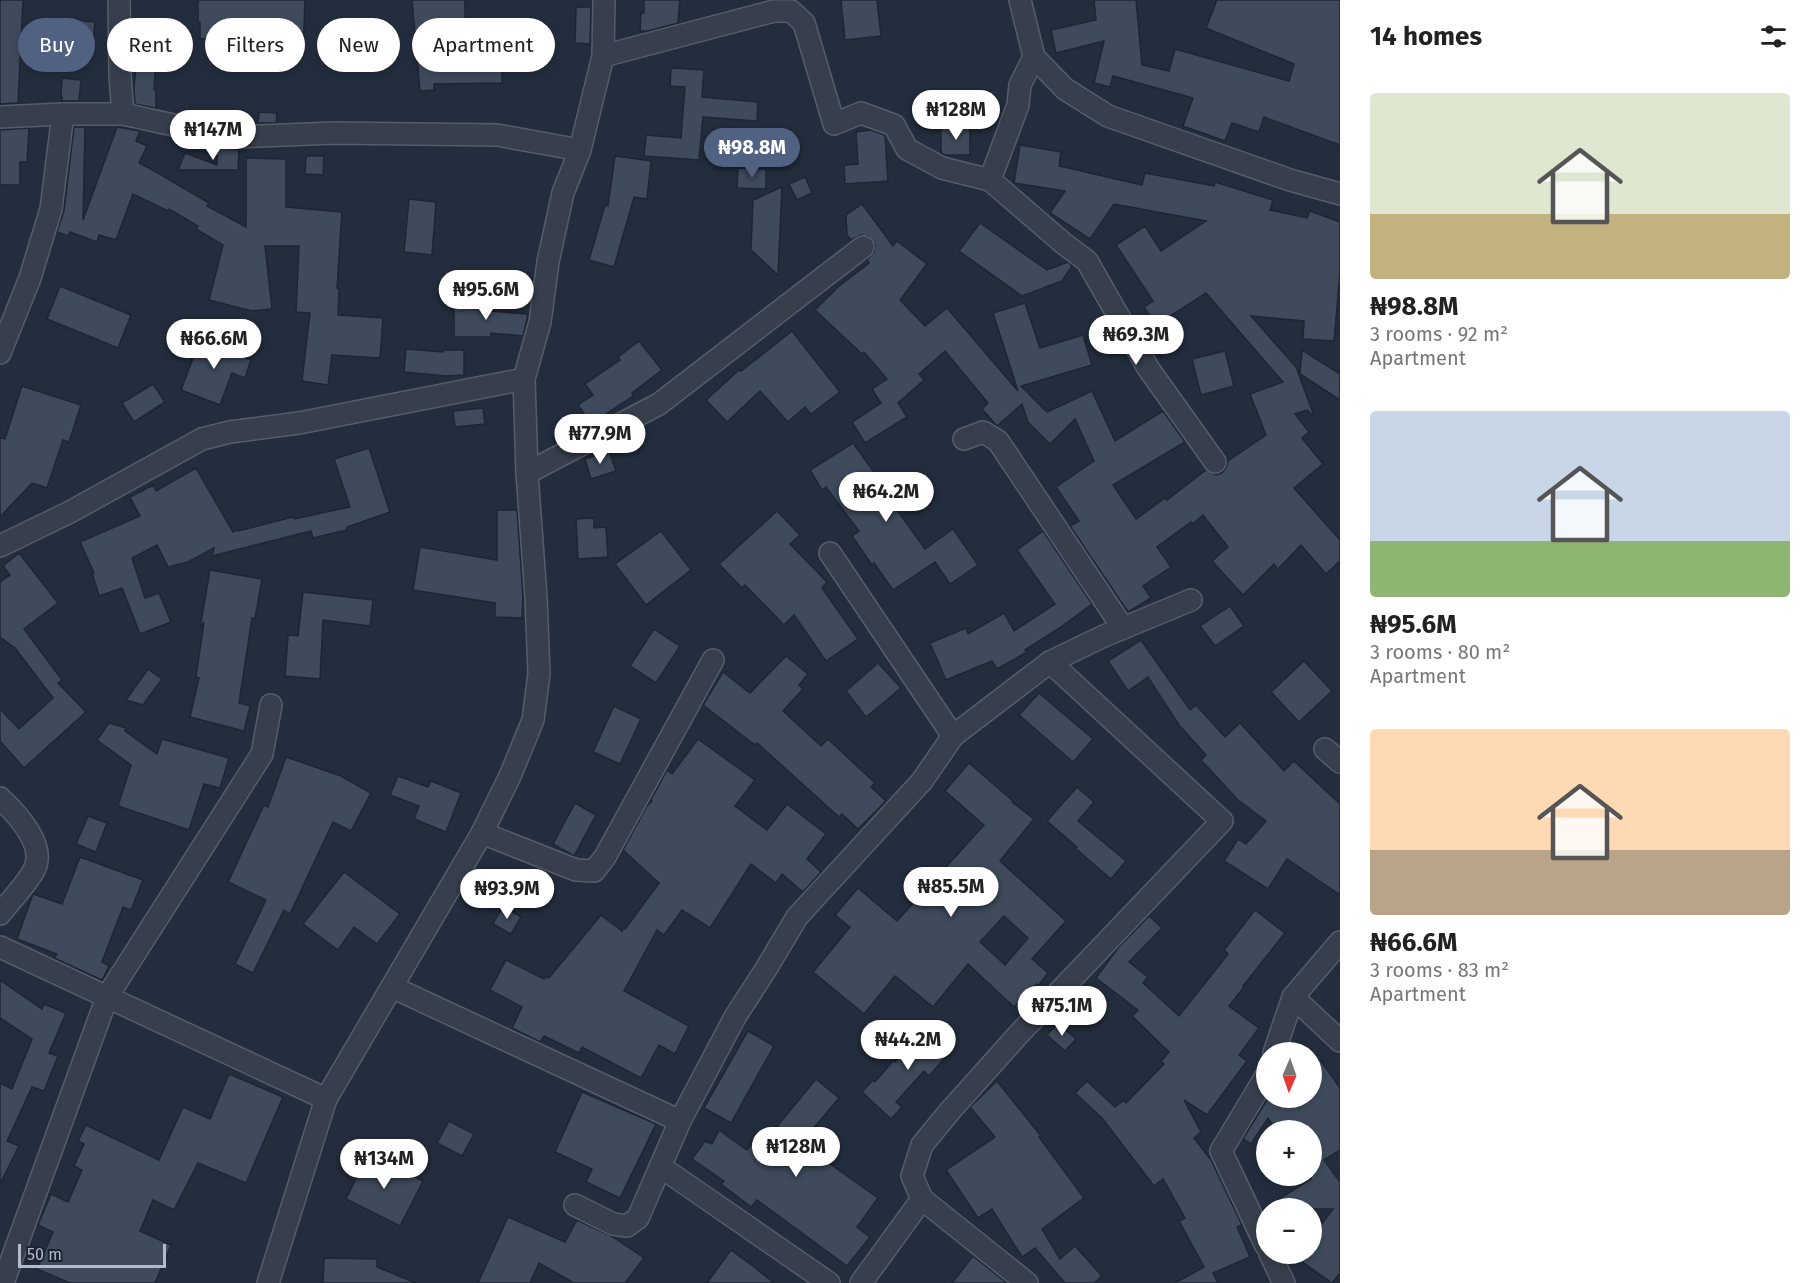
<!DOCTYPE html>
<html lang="en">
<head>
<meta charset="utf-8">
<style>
	body { margin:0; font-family:"Fira Sans",sans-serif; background:#f2f2f2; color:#222; height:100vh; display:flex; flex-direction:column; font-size:22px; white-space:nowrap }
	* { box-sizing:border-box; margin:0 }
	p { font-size:20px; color:#767676 }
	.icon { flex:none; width:33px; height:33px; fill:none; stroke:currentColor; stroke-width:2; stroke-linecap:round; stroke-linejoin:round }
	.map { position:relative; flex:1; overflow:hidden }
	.details { display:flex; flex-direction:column; background:#fff; width:480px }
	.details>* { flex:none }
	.hud { position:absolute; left:18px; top:18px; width:570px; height:54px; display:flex; gap:12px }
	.needle { width:39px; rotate:182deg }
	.fabs { position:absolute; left:1256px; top:1042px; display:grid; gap:12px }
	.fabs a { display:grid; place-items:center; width:66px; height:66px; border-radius:50%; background:#fff; box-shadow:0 3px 9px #0003; font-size:30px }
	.scale { position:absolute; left:18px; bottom:15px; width:148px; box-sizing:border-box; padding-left:6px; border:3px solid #b3bac8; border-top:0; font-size:16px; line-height:21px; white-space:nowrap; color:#b3bac8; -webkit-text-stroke:4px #1c2432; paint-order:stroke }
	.price { position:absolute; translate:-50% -51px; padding:0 14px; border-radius:21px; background:#fff; color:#222; font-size:20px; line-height:39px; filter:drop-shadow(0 2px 3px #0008) }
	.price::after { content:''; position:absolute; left:50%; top:36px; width:18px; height:14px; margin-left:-9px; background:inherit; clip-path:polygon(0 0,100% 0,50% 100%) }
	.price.active { background:#506182; color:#fff }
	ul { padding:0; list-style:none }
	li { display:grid; align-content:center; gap:12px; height:318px; padding:0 30px }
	li span { display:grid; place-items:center; height:186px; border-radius:6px; color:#555 }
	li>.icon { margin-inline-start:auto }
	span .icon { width:108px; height:108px; fill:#fffc; stroke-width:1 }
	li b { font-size:26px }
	h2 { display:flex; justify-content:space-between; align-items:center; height:72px; padding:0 30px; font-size:26px }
	.chip { padding:0 21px; border-radius:27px; background:#fff; box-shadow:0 3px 9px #0003; font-size:21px; line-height:54px }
	.chip.active { background:#506182; color:#fff }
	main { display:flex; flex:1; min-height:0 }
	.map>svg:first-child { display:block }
	.building { fill:#3f4b5c; stroke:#1e2634; stroke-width:1.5; fill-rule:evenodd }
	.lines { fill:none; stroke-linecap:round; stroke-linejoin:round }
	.street-casing { stroke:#555d6b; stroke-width:24 }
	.street { stroke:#373f4d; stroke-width:21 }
</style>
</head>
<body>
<main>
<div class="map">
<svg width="1340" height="1283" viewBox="0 0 1340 1283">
	<rect width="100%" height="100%" fill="#232d3d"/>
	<g class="building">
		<path d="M 0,0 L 23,0 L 18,103 L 0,104 Z"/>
		<path d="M 198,0 L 305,0 L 303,53 L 267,51 L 267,61 L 249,60 L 250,37 L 200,39 L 200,22 L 198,22 Z"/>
		<path d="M 412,0 L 465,0 L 465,39 L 484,39 L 484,57 L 502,57 L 502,83 L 434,84 L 434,90 L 420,91 Z"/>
		<path d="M 644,0 L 680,0 L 678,23 L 648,31 L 640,31 L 641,13 L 644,13 Z"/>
		<path d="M 841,0 L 877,0 L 881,36 L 845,40 Z"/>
		<path d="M 1094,0 L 1136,0 L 1142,65 L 1169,71 L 1175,49 L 1289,81 L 1294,64 L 1206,28 L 1217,0 L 1340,0 L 1340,145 L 1264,117 L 1259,132 L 1232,123 L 1225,141 L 1183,126 L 1193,98 L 1113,76 L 1110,87 L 1094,83 L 1104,41 L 1056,53 L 1051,30 L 1096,20 Z"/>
		<path d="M 576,7 L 591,7 L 590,44 L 575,43 Z"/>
		<path d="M 73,20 L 95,22 L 92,58 L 70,55 Z"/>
		<path d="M 137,54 L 156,55 L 154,90 L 156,90 L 156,108 L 135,104 L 134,89 Z"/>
		<path d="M 671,68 L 704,70 L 702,97 L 758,102 L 757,121 L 703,117 L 699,160 L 644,156 L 646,135 L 681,138 L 685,87 L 670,86 Z"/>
		<path d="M 62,78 L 81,80 L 79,101 L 62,101 L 62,97 L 61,97 Z"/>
		<path d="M 259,112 L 277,113 L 276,123 L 258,123 Z"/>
		<path d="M 74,127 L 85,127 L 83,220 L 117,127 L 140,131 L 136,141 L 147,146 L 139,163 L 158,173 L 209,203 L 207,206 L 246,227 L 246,158 L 286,159 L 286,207 L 342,212 L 337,288 L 339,289 L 338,315 L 383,318 L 380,358 L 332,355 L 328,385 L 302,381 L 310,313 L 296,312 L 299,246 L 265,246 L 272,309 L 252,311 L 209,300 L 223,245 L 196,229 L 198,226 L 169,209 L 168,211 L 133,194 L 116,240 L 99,235 L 97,242 L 70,232 L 68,236 L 57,232 L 64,211 Z"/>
		<path d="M 941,127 L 970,127 L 970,155 L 945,155 L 941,153 Z"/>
		<path d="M 29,128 L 27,162 L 20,162 L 20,185 L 0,185 L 0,130 Z"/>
		<path d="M 871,130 L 885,135 L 888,181 L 845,184 L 844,165 L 858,164 L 856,132 Z"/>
		<path d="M 1020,145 L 1061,152 L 1059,166 L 1142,185 L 1145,173 L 1214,186 L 1215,182 L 1273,200 L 1270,210 L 1307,218 L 1310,211 L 1340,222 L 1340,273 L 1334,341 L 1303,339 L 1304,321 L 1251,316 L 1296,367 L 1313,413 L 1311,414 L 1307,410 L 1295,414 L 1309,432 L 1302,438 L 1323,464 L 1294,488 L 1340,540 L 1340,561 L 1326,574 L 1301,545 L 1278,569 L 1274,564 L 1243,595 L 1212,561 L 1228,547 L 1203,515 L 1193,524 L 1191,522 L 1157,547 L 1171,567 L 1143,586 L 1151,598 L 1128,612 L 1070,526 L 1079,521 L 1056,487 L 1094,461 L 1075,419 L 1050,444 L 1028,422 L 1022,404 L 997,426 L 982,409 L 988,403 L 945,351 L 919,374 L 924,380 L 898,403 L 907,417 L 865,443 L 852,422 L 881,403 L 872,389 L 887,379 L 864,352 L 862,354 L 815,310 L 838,287 L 869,263 L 867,260 L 874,252 L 875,245 L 868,236 L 861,235 L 851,240 L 847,235 L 846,215 L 862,204 L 893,246 L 897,241 L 927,264 L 900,300 L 925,326 L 947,308 L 1018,391 L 993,313 L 1025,303 L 1040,348 L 1083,335 L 1092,365 L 1021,386 L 1047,412 L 1092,391 L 1115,441 L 1163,411 L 1185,442 L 1113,485 L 1136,519 L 1165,498 L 1167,500 L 1206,470 L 1216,475 L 1222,473 L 1226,468 L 1228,461 L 1266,435 L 1250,394 L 1283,382 L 1206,293 L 1156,325 L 1144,307 L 1153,301 L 1116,245 L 1145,226 L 1161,251 L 1206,221 L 1114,204 L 1090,239 L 1050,213 L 1065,191 L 1014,183 Z"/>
		<path d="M 217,147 L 239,150 L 238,170 L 178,170 L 185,153 L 217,165 Z"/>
		<path d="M 306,156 L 324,156 L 323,175 L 305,174 Z"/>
		<path d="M 615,156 L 651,161 L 647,199 L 634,197 L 614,267 L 589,260 L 605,205 L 608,206 Z"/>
		<path d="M 738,168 L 766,169 L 766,189 L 737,188 Z"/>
		<path d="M 805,177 L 812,193 L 797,200 L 789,184 Z"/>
		<path d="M 782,187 L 778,275 L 751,250 L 753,200 Z"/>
		<path d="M 409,199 L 436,202 L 432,255 L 404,252 Z"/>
		<path d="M 980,223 L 1047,270 L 1068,262 L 1072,266 L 1062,281 L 1022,296 L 959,251 Z"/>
		<path d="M 60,286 L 131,315 L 118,348 L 47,319 Z"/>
		<path d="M 454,303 L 491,303 L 491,311 L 528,314 L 523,336 L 491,333 L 491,337 L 454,337 Z"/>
		<path d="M 792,331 L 840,392 L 811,414 L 805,407 L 788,422 L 760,391 L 727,422 L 706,400 L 739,370 L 741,371 Z"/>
		<path d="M 201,337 L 237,350 L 236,354 L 251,360 L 245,378 L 232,373 L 220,405 L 181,390 Z"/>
		<path d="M 639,341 L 662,370 L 632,393 L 633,396 L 591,424 L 578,405 L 593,395 L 585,384 L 620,360 L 618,357 Z"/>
		<path d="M 406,349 L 443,352 L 443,350 L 464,350 L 464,375 L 446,376 L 404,372 Z"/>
		<path d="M 1302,350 L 1340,374 L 1340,400 L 1300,374 Z"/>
		<path d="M 1225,351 L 1234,386 L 1201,395 L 1192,359 Z"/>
		<path d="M 153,384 L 165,402 L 134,422 L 122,403 Z"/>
		<path d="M 22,386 L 81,405 L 69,442 L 63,440 L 47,488 L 32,483 L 0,517 L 0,438 L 5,439 Z"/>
		<path d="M 483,408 L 485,424 L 455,427 L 453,411 Z"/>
		<path d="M 853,443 L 887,490 L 884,492 L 925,549 L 953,529 L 978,565 L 950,584 L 935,562 L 893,590 L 874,563 L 872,565 L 852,536 L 859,531 L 826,487 L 822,490 L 810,470 Z"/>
		<path d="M 369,448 L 390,512 L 347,527 L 347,530 L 313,538 L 311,531 L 212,556 L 214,548 L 188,562 L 168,567 L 157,545 L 132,558 L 145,598 L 159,593 L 171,622 L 140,634 L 122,588 L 99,596 L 92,573 L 94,573 L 80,542 L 140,516 L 130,497 L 153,485 L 156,491 L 196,468 L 233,532 L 237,530 L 238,531 L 293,517 L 294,519 L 350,507 L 334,459 Z"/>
		<path d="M 609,451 L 616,471 L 591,479 L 585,459 Z"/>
		<path d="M 497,510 L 517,510 L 523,596 L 522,618 L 495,617 L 495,603 L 413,590 L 420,547 L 497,560 Z"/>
		<path d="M 777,511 L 800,535 L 790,544 L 827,582 L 822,588 L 858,639 L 826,661 L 794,615 L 784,625 L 745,585 L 742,588 L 719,564 Z"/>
		<path d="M 594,518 L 594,528 L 606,527 L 608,557 L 578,559 L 576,519 Z"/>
		<path d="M 661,531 L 691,570 L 646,605 L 615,564 Z"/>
		<path d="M 1043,531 L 1092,604 L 1061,627 L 1025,650 L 1027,652 L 997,669 L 992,661 L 946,680 L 930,643 L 966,628 L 968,634 L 1004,613 L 1014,631 L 1055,604 L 1017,550 Z"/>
		<path d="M 19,553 L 58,603 L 24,629 L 62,680 L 58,683 L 86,712 L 24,768 L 0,741 L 0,709 L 19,729 L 53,698 L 15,648 L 0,637 L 0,582 L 10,575 L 3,566 Z"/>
		<path d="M 210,570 L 262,579 L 255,619 L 252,618 L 239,703 L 250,706 L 244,731 L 190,717 L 199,678 L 196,677 L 204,622 L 200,628 Z"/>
		<path d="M 303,592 L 373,600 L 370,626 L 323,620 L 320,679 L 285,676 L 288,635 L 298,636 Z"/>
		<path d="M 1230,606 L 1244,626 L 1215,646 L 1200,626 Z"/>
		<path d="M 654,629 L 680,646 L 656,683 L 630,666 Z"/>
		<path d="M 1141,640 L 1190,710 L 1196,705 L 1225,737 L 1240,723 L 1284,771 L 1294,761 L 1340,804 L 1340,895 L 1287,859 L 1268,889 L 1224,861 L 1238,839 L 1246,844 L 1266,821 L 1238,800 L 1201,760 L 1206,755 L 1179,725 L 1148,677 L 1128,691 L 1108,661 Z"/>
		<path d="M 786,656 L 808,674 L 799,685 L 803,689 L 783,711 L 821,746 L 828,739 L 875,783 L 871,787 L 886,801 L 858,829 L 842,814 L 839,817 L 757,743 L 755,745 L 703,705 L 723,672 L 750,693 Z"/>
		<path d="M 1304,661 L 1332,691 L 1299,722 L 1271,692 Z"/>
		<path d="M 878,663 L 901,688 L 866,717 L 846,691 Z"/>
		<path d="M 148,669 L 162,679 L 143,705 L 126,700 Z"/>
		<path d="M 1039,693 L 1093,739 L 1073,762 L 1019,715 Z"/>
		<path d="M 614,706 L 641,719 L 620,764 L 593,752 Z"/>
		<path d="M 109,723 L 126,728 L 125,731 L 157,754 L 162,739 L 229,758 L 220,788 L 204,784 L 189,830 L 118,806 L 131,765 L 97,740 Z"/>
		<path d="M 698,739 L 755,780 L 735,806 L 767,830 L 787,804 L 826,834 L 807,859 L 821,872 L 803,892 L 782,874 L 776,883 L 751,864 L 710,928 L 682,910 L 664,935 L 657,930 L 624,991 L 689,1026 L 675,1054 L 659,1045 L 641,1078 L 582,1047 L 579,1053 L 544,1036 L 540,1042 L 512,1028 L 522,1007 L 490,990 L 506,960 L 544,979 L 545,977 L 549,978 L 601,915 L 622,931 L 623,928 L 625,929 L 659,883 L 623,850 L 647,806 L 652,801 L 651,800 L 667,770 L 672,774 Z"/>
		<path d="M 286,757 L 341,776 L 371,793 L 351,831 L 333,822 L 290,914 L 284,910 L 253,973 L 235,964 L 266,900 L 228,882 L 264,805 L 268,807 Z"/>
		<path d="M 969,763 L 1013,801 L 1012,802 L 1034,819 L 1000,861 L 1066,921 L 1032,959 L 1048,973 L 1038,986 L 1036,984 L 1014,1007 L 968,964 L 933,1007 L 895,976 L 864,1014 L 813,972 L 850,927 L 835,915 L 858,888 L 897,921 L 984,825 L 945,791 ZM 1004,916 L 1028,938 L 1005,965 L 980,942 Z"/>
		<path d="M 398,776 L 428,787 L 431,781 L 461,793 L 446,832 L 414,819 L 419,806 L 390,795 Z"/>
		<path d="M 1077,787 L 1094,802 L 1078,821 L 1126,861 L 1111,879 L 1075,848 L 1077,847 L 1047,821 Z"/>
		<path d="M 575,803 L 596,815 L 574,856 L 553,844 Z"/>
		<path d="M 88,816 L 107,823 L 96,852 L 76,844 Z"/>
		<path d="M 80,857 L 143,880 L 131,910 L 123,907 L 102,962 L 109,966 L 102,980 L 54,958 L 57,954 L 17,939 L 33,894 L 62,904 Z"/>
		<path d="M 344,872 L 400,914 L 377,944 L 354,927 L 338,950 L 303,924 Z"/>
		<path d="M 503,906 L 521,917 L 511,934 L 493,924 Z"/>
		<path d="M 1255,910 L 1285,933 L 1243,986 L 1244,987 L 1229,1006 L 1259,1028 L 1239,1055 L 1247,1061 L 1207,1115 L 1184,1100 L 1201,1132 L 1194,1138 L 1211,1160 L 1242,1225 L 1237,1227 L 1250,1257 L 1213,1273 L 1218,1283 L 1175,1283 L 1204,1267 L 1179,1221 L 1185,1218 L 1163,1179 L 1154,1186 L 1102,1118 L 1075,1093 L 1087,1081 L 1115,1107 L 1124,1100 L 1126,1103 L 1164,1064 L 1161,1061 L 1169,1052 L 1132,1016 L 1138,1010 L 1096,978 L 1118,948 L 1149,916 L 1162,928 L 1129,962 L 1148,977 L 1143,983 L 1179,1016 L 1228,954 L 1224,950 Z"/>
		<path d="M 0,980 L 42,1009 L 44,1004 L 66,1013 L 49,1053 L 58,1056 L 44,1091 L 32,1087 L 7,1141 L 19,1146 L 0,1184 L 0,1083 L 12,1089 L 32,1039 L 0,1018 Z"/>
		<path d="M 1058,1023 L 1076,1039 L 1065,1051 L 1047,1035 Z"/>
		<path d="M 927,1025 L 954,1048 L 929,1076 L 924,1071 L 896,1102 L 902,1107 L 891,1119 L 862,1092 L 873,1080 L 875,1082 L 893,1061 L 895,1062 Z"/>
		<path d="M 748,1031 L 774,1046 L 731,1123 L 704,1108 Z"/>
		<path d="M 1321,1061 L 1340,1088 L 1340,1150 L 1324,1160 L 1340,1182 L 1340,1273 L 1332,1283 L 1291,1254 L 1311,1254 L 1311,1238 L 1333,1209 L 1263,1209 L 1311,1179 L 1311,1131 L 1277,1131 L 1268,1118 L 1251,1144 L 1243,1139 L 1268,1098 L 1311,1098 L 1311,1068 Z"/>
		<path d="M 229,1074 L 283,1097 L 246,1183 L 198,1163 L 174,1210 L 153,1200 L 140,1231 L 171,1245 L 155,1283 L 70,1283 L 37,1269 L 53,1232 L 38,1225 L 51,1194 L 68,1202 L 82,1170 L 74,1166 L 84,1144 L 78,1141 L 86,1125 L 159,1160 L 183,1107 L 210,1119 Z"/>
		<path d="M 816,1079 L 839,1098 L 801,1143 L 878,1198 L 857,1227 L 870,1237 L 847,1266 L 757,1200 L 751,1207 L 721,1184 L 724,1181 L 692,1159 L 705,1141 L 712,1144 L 719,1130 L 747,1150 L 759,1135 L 766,1140 Z"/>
		<path d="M 997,1081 L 1041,1136 L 1039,1137 L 1084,1198 L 1042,1229 L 1060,1259 L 1075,1246 L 1102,1276 L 1094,1283 L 1065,1283 L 1035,1248 L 1022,1257 L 992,1209 L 978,1218 L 946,1170 L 995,1137 L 970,1107 Z"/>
		<path d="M 582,1092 L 656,1124 L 620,1198 L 586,1182 L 592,1169 L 555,1152 Z"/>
		<path d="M 449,1121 L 474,1134 L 462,1156 L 437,1143 Z"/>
		<path d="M 368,1154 L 423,1181 L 400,1226 L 346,1199 Z"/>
		<path d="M 508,1217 L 565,1242 L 577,1220 L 613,1237 L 644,1258 L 625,1283 L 574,1283 L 539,1263 L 530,1283 L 478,1283 Z"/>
		<path d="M 731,1250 L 754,1267 L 774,1283 L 707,1283 Z"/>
		<path d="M 973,1256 L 1007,1283 L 952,1283 Z"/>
		<path d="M 324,1258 L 377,1259 L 377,1267 L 416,1283 L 323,1283 Z"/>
	</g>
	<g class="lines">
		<g class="street-casing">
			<g id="street">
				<path d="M 119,0 L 120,76 L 123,114"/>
				<path d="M 1020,0 L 1034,57 L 1065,89 L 1108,116 L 1290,180 L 1340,194"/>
				<path d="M 603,56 L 774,11 L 791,11 L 804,23 L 834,124 L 861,113 L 894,125 L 907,149 L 942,168 L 990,180"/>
				<path d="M 1034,57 L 1020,85 L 1018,105 L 990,180 L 1063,243 L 1087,261 L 1148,368 L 1215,462"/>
				<path d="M 0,117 L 63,114 L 123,114 L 192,129 L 238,137 L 334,133 L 497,135 L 580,150"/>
				<path d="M 0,353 L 30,278 L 51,209 L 63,114"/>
				<path d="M 964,439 L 983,432 L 998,441 L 1123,628"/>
				<path d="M 527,473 L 659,404 L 863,247"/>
				<path d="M 0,546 L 70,512 L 202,439 L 230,432 L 299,423 L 524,379"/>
				<path d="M 830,553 L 953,736"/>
				<path d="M 1325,749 L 1340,762"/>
				<path d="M 0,798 C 16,813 47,845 34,870 C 26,885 11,900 0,914"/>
				<path d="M 482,833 L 576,870 L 594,871 L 605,857 L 713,660"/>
				<path d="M 0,947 L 326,1099"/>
				<path d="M 392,987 L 680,1121"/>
				<path d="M 1293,997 L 1340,1041"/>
				<path d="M 1274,1053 L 1293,997 L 1340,942"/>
				<path d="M 1266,1076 L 1221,1151 L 1266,1246"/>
				<path d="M 661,1167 L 829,1283"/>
				<path d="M 575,1205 L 613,1224 L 627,1226 L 638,1218 L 680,1121 L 735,1017 L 766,969 L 797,917 L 922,781 L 953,736 L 1050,662 L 1104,636 L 1191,600"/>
				<path d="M 1270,1254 L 1284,1283"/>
				<path d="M 3,1283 L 107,997 L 262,754 L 271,705"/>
				<path d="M 268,1283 L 326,1099 L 482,833 L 510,776 L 533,720 L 539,674 L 536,597 L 527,473 L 524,379 L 540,322 L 548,262 L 563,193 L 580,150 L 603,56 L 604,0"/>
				<path d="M 861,1283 L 922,1199"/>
				<path d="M 1027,1283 L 922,1199 L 912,1176 L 922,1145 L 950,1111 L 1018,1035 L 1222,821 L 1050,662"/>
			</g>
		</g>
		<use href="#street" class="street"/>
	</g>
</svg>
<div class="fabs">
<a><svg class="needle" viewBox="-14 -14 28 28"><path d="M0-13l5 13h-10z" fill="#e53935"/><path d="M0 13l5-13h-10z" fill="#767676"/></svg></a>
<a>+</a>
<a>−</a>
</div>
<div class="scale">50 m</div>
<b class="price" style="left:956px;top:141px">₦128M</b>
<b class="price" style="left:213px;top:161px">₦147M</b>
<b class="price active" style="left:752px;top:179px">₦98.8M</b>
<b class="price" style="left:486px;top:321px">₦95.6M</b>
<b class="price" style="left:1136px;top:366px">₦69.3M</b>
<b class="price" style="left:214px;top:370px">₦66.6M</b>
<b class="price" style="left:600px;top:465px">₦77.9M</b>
<b class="price" style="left:886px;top:523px">₦64.2M</b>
<b class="price" style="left:951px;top:918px">₦85.5M</b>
<b class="price" style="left:507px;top:920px">₦93.9M</b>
<b class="price" style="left:1062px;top:1037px">₦75.1M</b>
<b class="price" style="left:908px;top:1071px">₦44.2M</b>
<b class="price" style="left:796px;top:1178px">₦128M</b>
<b class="price" style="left:384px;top:1190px">₦134M</b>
<div class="hud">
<a class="chip active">Buy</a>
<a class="chip">Rent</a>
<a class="chip">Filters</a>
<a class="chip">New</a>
<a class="chip">Apartment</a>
</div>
</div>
<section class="details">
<h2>14 homes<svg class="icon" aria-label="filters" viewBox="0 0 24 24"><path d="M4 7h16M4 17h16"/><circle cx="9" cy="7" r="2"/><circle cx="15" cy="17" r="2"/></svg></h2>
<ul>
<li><span style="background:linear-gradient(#dfe7d0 65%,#c2b280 0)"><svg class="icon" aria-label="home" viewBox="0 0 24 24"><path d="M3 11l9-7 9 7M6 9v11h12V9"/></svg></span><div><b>₦98.8M</b><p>3 rooms · 92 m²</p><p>Apartment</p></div></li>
<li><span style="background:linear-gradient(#c9d6e8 70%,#8fb573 0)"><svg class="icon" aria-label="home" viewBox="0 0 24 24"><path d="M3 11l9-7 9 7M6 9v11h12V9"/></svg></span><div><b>₦95.6M</b><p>3 rooms · 80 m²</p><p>Apartment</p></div></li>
<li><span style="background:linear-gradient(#ffd9b3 65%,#b9a48a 0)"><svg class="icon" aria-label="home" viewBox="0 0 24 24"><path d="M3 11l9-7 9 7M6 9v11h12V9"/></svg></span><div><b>₦66.6M</b><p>3 rooms · 83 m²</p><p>Apartment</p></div></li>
</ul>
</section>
</main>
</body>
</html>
